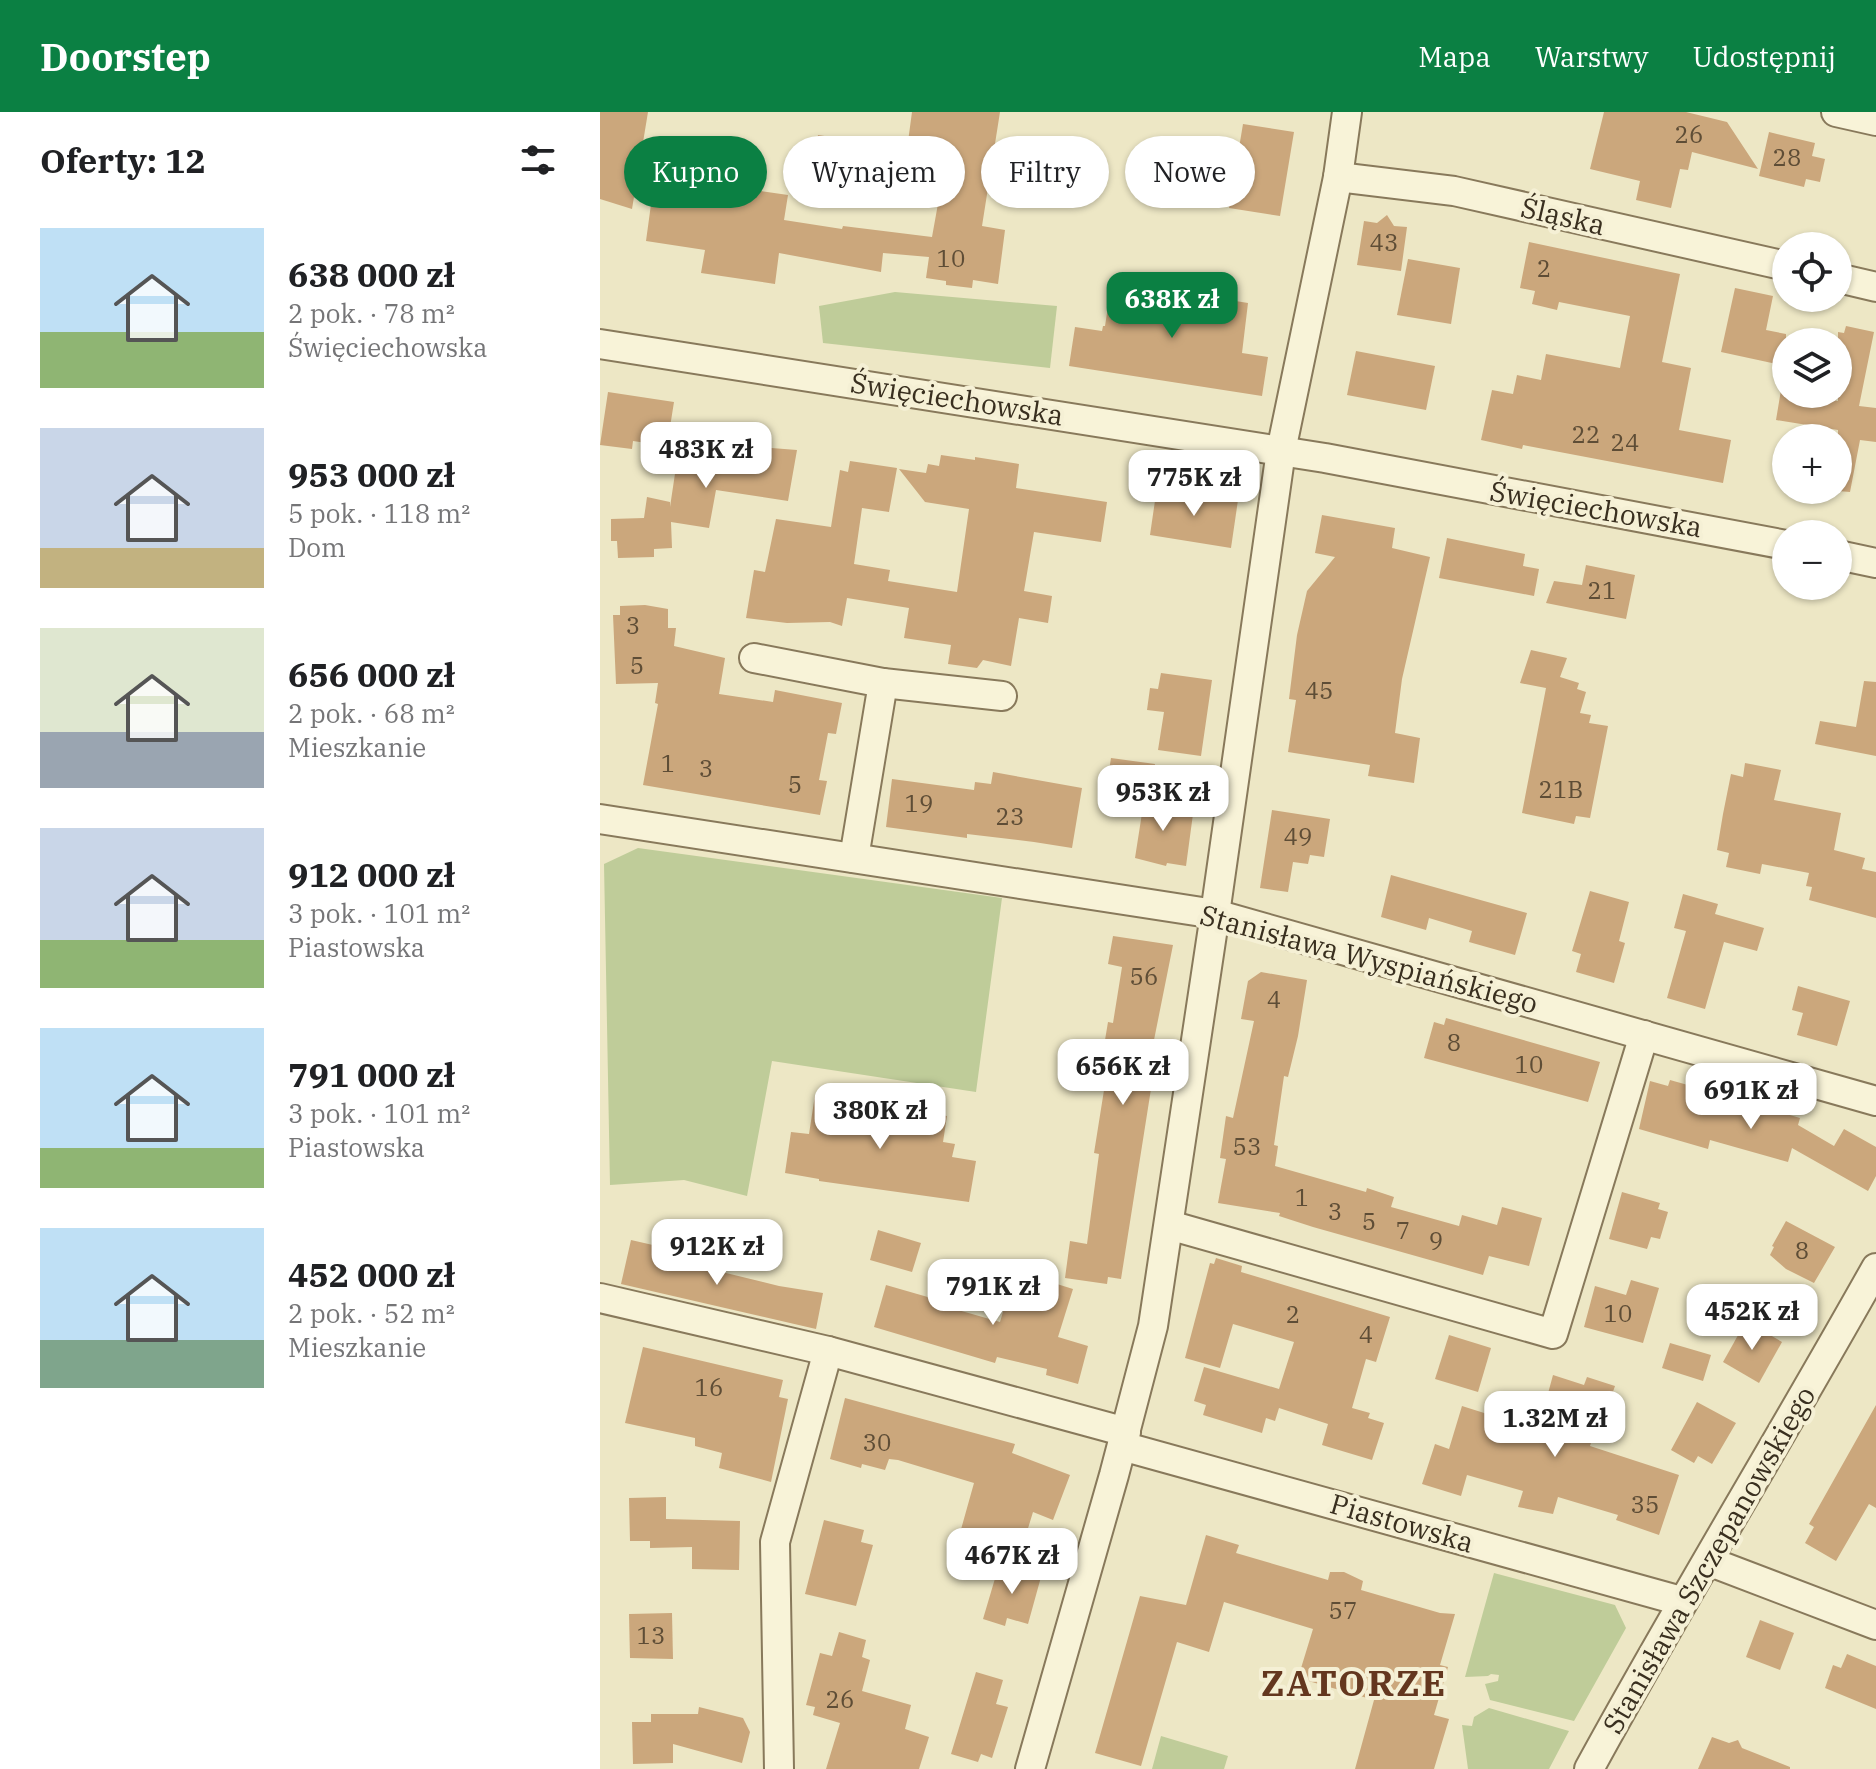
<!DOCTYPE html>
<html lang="pl">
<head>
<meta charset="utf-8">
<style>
	body { margin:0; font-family:"IBM Plex Serif",serif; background:#f6f6f6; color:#202124; height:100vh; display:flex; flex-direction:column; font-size:30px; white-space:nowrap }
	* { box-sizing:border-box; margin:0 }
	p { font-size:26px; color:#757577 }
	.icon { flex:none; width:44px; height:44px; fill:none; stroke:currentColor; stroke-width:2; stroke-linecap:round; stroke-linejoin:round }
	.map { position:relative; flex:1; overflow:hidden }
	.sheet { display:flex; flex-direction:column; background:#fff; width:600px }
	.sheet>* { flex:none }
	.guide { position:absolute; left:24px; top:24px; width:760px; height:72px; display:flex; gap:16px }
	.controls { position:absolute; left:1172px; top:120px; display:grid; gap:16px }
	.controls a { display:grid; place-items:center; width:80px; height:80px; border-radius:50%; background:#fff; box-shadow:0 2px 6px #0004; font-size:40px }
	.price { position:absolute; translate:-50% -68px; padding:0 18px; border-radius:16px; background:#fff; color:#222; font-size:26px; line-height:52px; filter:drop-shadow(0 2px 4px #0008) }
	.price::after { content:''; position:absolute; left:50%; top:48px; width:24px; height:18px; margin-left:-12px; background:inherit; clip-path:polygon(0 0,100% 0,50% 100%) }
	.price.selected { background:#0b8043; color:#fff }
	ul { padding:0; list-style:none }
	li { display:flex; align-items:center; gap:24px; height:200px; padding:0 40px }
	li span { display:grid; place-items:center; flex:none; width:224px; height:160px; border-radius:0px; color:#555 }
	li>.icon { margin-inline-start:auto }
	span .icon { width:96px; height:96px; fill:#fffc; stroke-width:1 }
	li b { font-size:34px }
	h2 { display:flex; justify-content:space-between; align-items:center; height:96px; padding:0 40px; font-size:34px }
	.chip { padding:0 28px; border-radius:36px; background:#fff; box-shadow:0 2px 6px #0004; font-size:28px; line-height:72px }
	.chip.selected { background:#0b8043; color:#fff }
	header { display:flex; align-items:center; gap:48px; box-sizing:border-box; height:112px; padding:0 40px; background:#0b8043; color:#fff }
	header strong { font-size:38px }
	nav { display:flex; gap:44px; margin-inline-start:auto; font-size:28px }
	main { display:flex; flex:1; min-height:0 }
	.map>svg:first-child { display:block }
	.green { fill:#bfcc99 }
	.building { fill:#cba77c }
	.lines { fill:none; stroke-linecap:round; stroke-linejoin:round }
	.minor-casing { stroke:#88795b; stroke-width:32 }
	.minor { stroke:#f8f3d8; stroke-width:28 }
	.labels { text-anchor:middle; stroke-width:8; stroke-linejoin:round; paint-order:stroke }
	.number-label { font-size:24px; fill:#5e4d36 }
	.street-label { font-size:28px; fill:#392f1f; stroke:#f5f0d5 }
	.district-label { font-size:36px; font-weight:bold; letter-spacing:2px; fill:#64371f; stroke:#f5f0d5 }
</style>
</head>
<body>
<header>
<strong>Doorstep</strong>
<nav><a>Mapa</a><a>Warstwy</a><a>Udostępnij</a></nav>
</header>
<main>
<section class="sheet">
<h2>Oferty: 12<svg class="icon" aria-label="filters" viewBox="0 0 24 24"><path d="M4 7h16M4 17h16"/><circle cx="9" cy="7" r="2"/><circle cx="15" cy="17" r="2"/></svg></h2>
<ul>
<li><span style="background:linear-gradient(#bfe0f5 65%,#8fb573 0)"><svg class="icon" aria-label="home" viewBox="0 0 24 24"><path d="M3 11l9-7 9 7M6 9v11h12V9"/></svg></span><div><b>638 000 zł</b><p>2 pok. · 78 m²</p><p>Święciechowska</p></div></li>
<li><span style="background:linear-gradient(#c9d6e8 75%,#c2b280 0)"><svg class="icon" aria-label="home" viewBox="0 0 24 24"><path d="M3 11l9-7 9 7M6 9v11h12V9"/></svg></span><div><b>953 000 zł</b><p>5 pok. · 118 m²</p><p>Dom</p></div></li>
<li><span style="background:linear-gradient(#dfe7d0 65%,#9aa5b1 0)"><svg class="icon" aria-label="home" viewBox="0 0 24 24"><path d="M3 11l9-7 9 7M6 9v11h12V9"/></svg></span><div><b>656 000 zł</b><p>2 pok. · 68 m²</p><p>Mieszkanie</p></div></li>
<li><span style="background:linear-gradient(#c9d6e8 70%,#8fb573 0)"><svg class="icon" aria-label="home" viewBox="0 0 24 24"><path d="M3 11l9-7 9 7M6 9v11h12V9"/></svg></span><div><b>912 000 zł</b><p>3 pok. · 101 m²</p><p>Piastowska</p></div></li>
<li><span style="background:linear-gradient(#bfe0f5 75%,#8fb573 0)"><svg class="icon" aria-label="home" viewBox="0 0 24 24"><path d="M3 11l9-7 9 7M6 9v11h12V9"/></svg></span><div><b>791 000 zł</b><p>3 pok. · 101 m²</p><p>Piastowska</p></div></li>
<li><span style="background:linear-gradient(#bfe0f5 70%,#7fa58c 0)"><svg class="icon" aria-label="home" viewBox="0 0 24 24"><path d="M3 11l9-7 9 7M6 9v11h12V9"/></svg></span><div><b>452 000 zł</b><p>2 pok. · 52 m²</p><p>Mieszkanie</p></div></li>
</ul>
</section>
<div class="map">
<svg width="1276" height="1657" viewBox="0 0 1276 1657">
	<rect width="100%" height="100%" fill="#ede7c5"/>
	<g class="green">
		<path d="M 295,180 L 457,194 L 450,256 L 223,231 L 219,194 Z"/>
		<path d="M 38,736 L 402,786 L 376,980 L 172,949 L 147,1084 L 84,1068 L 10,1073 L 4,752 Z"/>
		<path d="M 894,1461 L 1015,1493 L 1026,1516 L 974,1609 L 890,1588 L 885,1572 L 898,1569 L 899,1563 L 891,1562 L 888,1564 L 865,1565 Z"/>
		<path d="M 889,1596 L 969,1619 L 949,1657 L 868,1657 L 862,1613 L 872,1614 L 874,1605 Z"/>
		<path d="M 561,1624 L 628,1644 L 624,1657 L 552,1657 Z"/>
	</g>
	<g class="building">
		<path d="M 0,0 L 48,0 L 32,97 L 0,87 Z"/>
		<path d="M 312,0 L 400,0 L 382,114 L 405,118 L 398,172 L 373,168 L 372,176 L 346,173 L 346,169 L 326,166 L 329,145 L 283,141 L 281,160 L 179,141 L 175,172 L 101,161 L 105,138 L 46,129 L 52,85 L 124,96 L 127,74 L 188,83 L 184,108 L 242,117 L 243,114 L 332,125 L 341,75 L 213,56 L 218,23 L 307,37 Z"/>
		<path d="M 1004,0 L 1086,0 L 1127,10 L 1158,57 L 1092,40 L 1088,58 L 1080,57 L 1071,96 L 1036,88 L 1040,69 L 990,57 Z"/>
		<path d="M 643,12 L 694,20 L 680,104 L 629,96 Z"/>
		<path d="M 1169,20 L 1215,31 L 1212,44 L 1225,47 L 1220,70 L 1206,67 L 1204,75 L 1159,64 Z"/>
		<path d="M 787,103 L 794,114 L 807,115 L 801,159 L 757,153 L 764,109 L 777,111 Z"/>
		<path d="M 929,130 L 1080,162 L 1062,250 L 1091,256 L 1079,318 L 1131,328 L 1123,371 L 923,333 L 922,337 L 881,328 L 892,278 L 913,282 L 917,263 L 941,268 L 946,242 L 1020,256 L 1030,204 L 959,190 L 957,198 L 932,192 L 935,179 L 920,176 Z"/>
		<path d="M 808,147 L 860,156 L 851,212 L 797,203 Z"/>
		<path d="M 512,169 L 648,191 L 642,241 L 668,245 L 662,284 L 469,254 L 475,215 L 502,219 L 503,214 L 505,214 Z"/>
		<path d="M 1135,176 L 1173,184 L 1166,218 L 1186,222 L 1186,254 L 1121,240 Z"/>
		<path d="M 1246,214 L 1274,220 L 1259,294 L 1276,296 L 1276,330 L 1260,328 L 1250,380 L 1238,379 L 1238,318 L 1176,308 L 1181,278 L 1186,279 L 1186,282 L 1238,289 L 1238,220 L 1244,221 Z"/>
		<path d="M 756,239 L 835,254 L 826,298 L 747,283 Z"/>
		<path d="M 8,280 L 74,290 L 67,334 L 33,329 L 32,337 L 0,333 Z"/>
		<path d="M 132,314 L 140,315 L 147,320 L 152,331 L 160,332 L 159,335 L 197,338 L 188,389 L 116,378 L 109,416 L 71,410 L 72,436 L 54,437 L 54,445 L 18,446 L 17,429 L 11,429 L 11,407 L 44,406 L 47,385 L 70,390 L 70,395 L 79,335 L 114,340 L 124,318 Z"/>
		<path d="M 341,343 L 375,348 L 375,345 L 419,352 L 416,376 L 507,390 L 501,430 L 434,420 L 424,479 L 452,484 L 448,511 L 419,506 L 411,554 L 383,548 L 377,556 L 348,552 L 351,533 L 304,526 L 309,496 L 247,486 L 242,514 L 230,510 L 187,511 L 146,506 L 154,458 L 165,460 L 176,407 L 231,415 L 240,358 L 248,360 L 250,349 L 297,356 L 289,400 L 262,396 L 254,452 L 290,458 L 288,469 L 357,480 L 369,397 L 325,390 L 299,357 L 326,361 L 328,352 L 339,354 Z"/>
		<path d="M 557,375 L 638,388 L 631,436 L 550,423 Z"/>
		<path d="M 722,403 L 795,416 L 792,436 L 830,445 L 802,567 L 795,621 L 820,626 L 814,671 L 768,664 L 770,653 L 688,640 L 696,588 L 689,587 L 697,523 L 707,479 L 735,445 L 715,441 Z"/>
		<path d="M 847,426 L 925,442 L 923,454 L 939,457 L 934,484 L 839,466 Z"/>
		<path d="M 986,453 L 1035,463 L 1026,507 L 946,491 L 954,469 L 982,473 Z"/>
		<path d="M 45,493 L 68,497 L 68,516 L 76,516 L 74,534 L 125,546 L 119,582 L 173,590 L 175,578 L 242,591 L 236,622 L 228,621 L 219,668 L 227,669 L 220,703 L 43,673 L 58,592 L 55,591 L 58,571 L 16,572 L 13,503 L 20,503 L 20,494 Z"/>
		<path d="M 931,538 L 967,546 L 960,565 L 979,571 L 977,577 L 986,580 L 980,601 L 991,603 L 989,611 L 1008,614 L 990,706 L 976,704 L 974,712 L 922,701 L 946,576 L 920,571 Z"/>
		<path d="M 561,561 L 612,568 L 601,644 L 558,638 L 564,600 L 547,598 L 550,576 L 558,577 Z"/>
		<path d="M 1264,569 L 1276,570 L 1276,644 L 1215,632 L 1220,609 L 1256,615 Z"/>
		<path d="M 511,646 L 555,652 L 552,677 L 507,671 Z"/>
		<path d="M 1145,651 L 1181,658 L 1174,688 L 1241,701 L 1234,738 L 1265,746 L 1262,757 L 1276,760 L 1276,806 L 1209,788 L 1212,775 L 1206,774 L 1209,761 L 1162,752 L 1160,762 L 1126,755 L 1129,741 L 1117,738 L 1123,702 L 1131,662 L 1143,665 Z"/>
		<path d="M 393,660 L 482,676 L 472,736 L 434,730 L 367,722 L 367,726 L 286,715 L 292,667 L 374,678 L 375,670 L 391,672 Z"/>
		<path d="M 545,682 L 571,686 L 569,699 L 593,702 L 586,754 L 567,751 L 566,754 L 535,746 Z"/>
		<path d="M 672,698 L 730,707 L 724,745 L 710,743 L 708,752 L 693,750 L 688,780 L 660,776 Z"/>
		<path d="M 791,763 L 927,801 L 915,843 L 869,830 L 872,819 L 829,806 L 826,818 L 781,805 Z"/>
		<path d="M 990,779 L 1029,790 L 1019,829 L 1025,831 L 1014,871 L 976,860 L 981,842 L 972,839 Z"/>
		<path d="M 1083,782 L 1118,792 L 1115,802 L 1164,816 L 1157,839 L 1124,830 L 1105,897 L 1067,886 L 1086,819 L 1074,816 Z"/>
		<path d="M 513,824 L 573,833 L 552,938 L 557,939 L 521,1167 L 508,1165 L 507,1172 L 465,1166 L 470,1129 L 487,1132 L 499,1042 L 494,1041 L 508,953 L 501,952 L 508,910 L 513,911 L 522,855 L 508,852 Z"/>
		<path d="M 661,860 L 707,868 L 698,924 L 688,965 L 684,964 L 674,1033 L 678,1034 L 675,1054 L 766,1080 L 767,1076 L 794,1085 L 791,1095 L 859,1114 L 862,1103 L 897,1113 L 902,1095 L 942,1106 L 929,1154 L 889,1144 L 883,1163 L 713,1115 L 679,1104 L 680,1101 L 618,1091 L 626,1047 L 620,1046 L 626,1004 L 633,1006 L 654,909 L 641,907 L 648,869 Z"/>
		<path d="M 1198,874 L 1250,889 L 1237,934 L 1197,923 L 1203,901 L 1192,898 Z"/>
		<path d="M 846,906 L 1000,950 L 988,990 L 824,946 L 834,910 L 844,913 Z"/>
		<path d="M 1070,968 L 1109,979 L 1116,982 L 1114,988 L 1157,1000 L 1159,994 L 1200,1006 L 1198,1013 L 1234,1034 L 1244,1017 L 1276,1035 L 1276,1064 L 1268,1079 L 1192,1036 L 1188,1050 L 1110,1028 L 1108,1037 L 1039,1017 L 1050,969 L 1068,974 Z"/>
		<path d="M 215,983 L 347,1004 L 343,1030 L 355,1032 L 352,1045 L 376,1049 L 369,1090 L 219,1069 L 219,1067 L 185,1061 L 191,1020 L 209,1022 Z"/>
		<path d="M 1022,1080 L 1060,1091 L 1058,1097 L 1068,1100 L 1060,1127 L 1051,1125 L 1047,1137 L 1009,1127 Z"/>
		<path d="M 1186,1109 L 1235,1135 L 1214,1171 L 1186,1157 L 1170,1143 L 1174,1135 L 1172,1134 Z"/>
		<path d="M 278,1118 L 321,1131 L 312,1160 L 270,1148 Z"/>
		<path d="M 31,1128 L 79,1139 L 77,1149 L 179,1174 L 223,1181 L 216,1217 L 21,1172 Z"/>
		<path d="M 616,1146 L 642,1154 L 641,1160 L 790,1205 L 776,1250 L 766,1247 L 752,1296 L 770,1301 L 768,1306 L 784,1311 L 772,1348 L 722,1333 L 728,1312 L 679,1296 L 675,1309 L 666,1306 L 662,1321 L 603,1303 L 606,1293 L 594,1289 L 604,1255 L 679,1277 L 694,1230 L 633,1212 L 620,1256 L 585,1246 L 610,1151 L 614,1152 Z"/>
		<path d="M 415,1159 L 473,1177 L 458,1225 L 488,1234 L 478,1272 L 446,1263 L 447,1257 L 397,1245 L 395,1251 L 274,1215 L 286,1173 L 345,1190 L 344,1194 L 400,1210 Z"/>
		<path d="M 1031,1168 L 1059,1176 L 1043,1231 L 984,1215 L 995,1174 L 1026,1183 Z"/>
		<path d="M 1146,1209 L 1182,1230 L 1159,1271 L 1123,1250 Z"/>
		<path d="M 849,1223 L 891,1236 L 878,1280 L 835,1267 Z"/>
		<path d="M 1070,1231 L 1111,1243 L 1103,1269 L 1062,1256 Z"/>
		<path d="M 43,1235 L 183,1268 L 179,1285 L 188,1287 L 171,1370 L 119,1356 L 122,1341 L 95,1334 L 95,1326 L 25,1311 Z"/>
		<path d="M 953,1263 L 984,1273 L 987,1265 L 1015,1274 L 1007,1297 L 1000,1302 L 990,1334 L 1079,1363 L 1059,1423 L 1016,1408 L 1018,1403 L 958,1385 L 953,1402 L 918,1395 L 923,1379 L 867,1363 L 861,1384 L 822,1372 L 835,1332 L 849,1337 L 862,1294 L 938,1318 Z"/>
		<path d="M 245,1286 L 415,1332 L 412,1341 L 470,1363 L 453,1408 L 433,1400 L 422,1436 L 360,1421 L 374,1371 L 298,1348 L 289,1347 L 285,1358 L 262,1352 L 261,1356 L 230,1347 Z"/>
		<path d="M 1097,1290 L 1136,1311 L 1112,1352 L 1098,1344 L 1094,1351 L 1071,1338 Z"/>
		<path d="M 1276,1293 L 1276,1396 L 1269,1392 L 1236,1449 L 1205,1431 L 1214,1415 L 1209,1412 Z"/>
		<path d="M 66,1385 L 66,1407 L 140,1409 L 139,1458 L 92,1457 L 92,1435 L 50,1436 L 50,1429 L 30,1429 L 29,1386 Z"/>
		<path d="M 224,1408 L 264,1418 L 261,1430 L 273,1433 L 256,1494 L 205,1482 Z"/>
		<path d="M 606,1423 L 639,1433 L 636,1441 L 728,1468 L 730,1460 L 744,1460 L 763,1469 L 761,1478 L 840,1501 L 855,1502 L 840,1553 L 848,1555 L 834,1603 L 849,1607 L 834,1657 L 755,1657 L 774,1588 L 698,1566 L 713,1517 L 624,1490 L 609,1540 L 577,1530 L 541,1654 L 495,1641 L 540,1484 L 586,1493 Z"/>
		<path d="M 399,1453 L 441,1465 L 428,1512 L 407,1506 L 405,1514 L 383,1507 Z"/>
		<path d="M 72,1501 L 73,1547 L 30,1546 L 29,1502 Z"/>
		<path d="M 1160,1508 L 1194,1521 L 1180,1558 L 1146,1545 Z"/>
		<path d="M 239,1520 L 266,1528 L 262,1545 L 270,1548 L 262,1579 L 311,1593 L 305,1617 L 329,1625 L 319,1657 L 226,1657 L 240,1611 L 213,1603 L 215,1595 L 206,1593 L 220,1541 L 232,1544 Z"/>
		<path d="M 1247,1542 L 1276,1554 L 1276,1597 L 1225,1576 L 1233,1553 L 1241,1556 Z"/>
		<path d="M 376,1560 L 403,1568 L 396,1592 L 408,1595 L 392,1646 L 381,1642 L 378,1650 L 351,1642 Z"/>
		<path d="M 99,1595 L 143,1606 L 150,1620 L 142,1651 L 73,1632 L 73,1651 L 33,1652 L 32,1610 L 51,1610 L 51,1602 L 98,1602 Z"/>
		<path d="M 1112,1625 L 1129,1631 L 1138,1628 L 1142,1636 L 1190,1655 L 1190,1657 L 1098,1657 Z"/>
	</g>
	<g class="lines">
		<g class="minor-casing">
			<g id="minor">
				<path d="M 1236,0 L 1276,9"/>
				<path d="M 738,65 L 854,79 L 1186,154"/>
				<path d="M 1238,166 L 1276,175"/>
				<path d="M 0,232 L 725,346 L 1186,433"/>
				<path d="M 1238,443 L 1276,451"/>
				<path d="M 154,546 L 283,571 L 254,746"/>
				<path d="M 283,571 L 402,584"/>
				<path d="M 0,707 L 615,802 L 1276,989"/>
				<path d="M 569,1113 L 953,1222 L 1044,923"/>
				<path d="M 0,1186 L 228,1239 L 526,1320"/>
				<path d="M 522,1334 L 1081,1489"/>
				<path d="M 1108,1449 L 1276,1513"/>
				<path d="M 179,1657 L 175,1430 L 228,1239"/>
				<path d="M 430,1657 L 514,1363 L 553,1214 L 615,802 L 681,339 L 738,65 L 747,0"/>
				<path d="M 989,1657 C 1081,1488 1182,1324 1276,1156"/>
			</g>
		</g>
		<use href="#minor" class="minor"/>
	</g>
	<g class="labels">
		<g class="number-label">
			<text x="1089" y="31">26</text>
			<text x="1187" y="54">28</text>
			<text x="784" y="139">43</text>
			<text x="351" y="155">10</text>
			<text x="944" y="165">2</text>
			<text x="986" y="331">22</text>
			<text x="1025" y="339">24</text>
			<text x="1002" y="487">21</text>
			<text x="33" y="522">3</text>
			<text x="37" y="562">5</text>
			<text x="719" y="587">45</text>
			<text x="68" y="660">1</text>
			<text x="106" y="665">3</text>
			<text x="195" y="681">5</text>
			<text x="961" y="686">21B</text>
			<text x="319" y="700">19</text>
			<text x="410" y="713">23</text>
			<text x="698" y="733">49</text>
			<text x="544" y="873">56</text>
			<text x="674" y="896">4</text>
			<text x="854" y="939">8</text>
			<text x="929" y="961">10</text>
			<text x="647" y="1043">53</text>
			<text x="702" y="1094">1</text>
			<text x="735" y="1108">3</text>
			<text x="769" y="1118">5</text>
			<text x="803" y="1127">7</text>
			<text x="836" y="1137">9</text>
			<text x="1202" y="1147">8</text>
			<text x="1018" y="1210">10</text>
			<text x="693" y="1211">2</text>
			<text x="766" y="1231">4</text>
			<text x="109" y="1284">16</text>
			<text x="277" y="1339">30</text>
			<text x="1045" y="1401">35</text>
			<text x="743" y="1507">57</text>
			<text x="51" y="1532">13</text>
			<text x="240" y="1596">26</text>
		</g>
		<g class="street-label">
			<text transform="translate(963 104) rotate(13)" y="10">Śląska</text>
			<text transform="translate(357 287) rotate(9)" y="10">Święciechowska</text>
			<text transform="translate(996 397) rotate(10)" y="10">Święciechowska</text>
			<text transform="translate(769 847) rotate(15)" y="10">Stanisława Wyspiańskiego</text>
			<text transform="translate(802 1411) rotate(16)" y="10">Piastowska</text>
			<text transform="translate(1109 1448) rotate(-60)" y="10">Stanisława Szczepanowskiego</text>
		</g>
		<g class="district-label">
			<text x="754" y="1584">ZATORZE</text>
		</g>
	</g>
</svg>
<div class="controls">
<a><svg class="icon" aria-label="locate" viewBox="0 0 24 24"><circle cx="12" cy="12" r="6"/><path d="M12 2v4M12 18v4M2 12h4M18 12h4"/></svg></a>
<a><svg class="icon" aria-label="layers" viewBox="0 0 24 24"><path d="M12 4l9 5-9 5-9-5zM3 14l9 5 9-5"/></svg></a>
<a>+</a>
<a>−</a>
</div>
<b class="price selected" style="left:572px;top:228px">638K zł</b>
<b class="price" style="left:106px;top:378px">483K zł</b>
<b class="price" style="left:594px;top:406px">775K zł</b>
<b class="price" style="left:563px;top:721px">953K zł</b>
<b class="price" style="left:523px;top:995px">656K zł</b>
<b class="price" style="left:1151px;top:1019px">691K zł</b>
<b class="price" style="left:280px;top:1039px">380K zł</b>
<b class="price" style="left:117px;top:1175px">912K zł</b>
<b class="price" style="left:393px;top:1215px">791K zł</b>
<b class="price" style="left:1152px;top:1240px">452K zł</b>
<b class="price" style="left:955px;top:1347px">1.32M zł</b>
<b class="price" style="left:412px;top:1484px">467K zł</b>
<div class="guide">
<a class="chip selected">Kupno</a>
<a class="chip">Wynajem</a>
<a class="chip">Filtry</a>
<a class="chip">Nowe</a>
</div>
</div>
</main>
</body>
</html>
